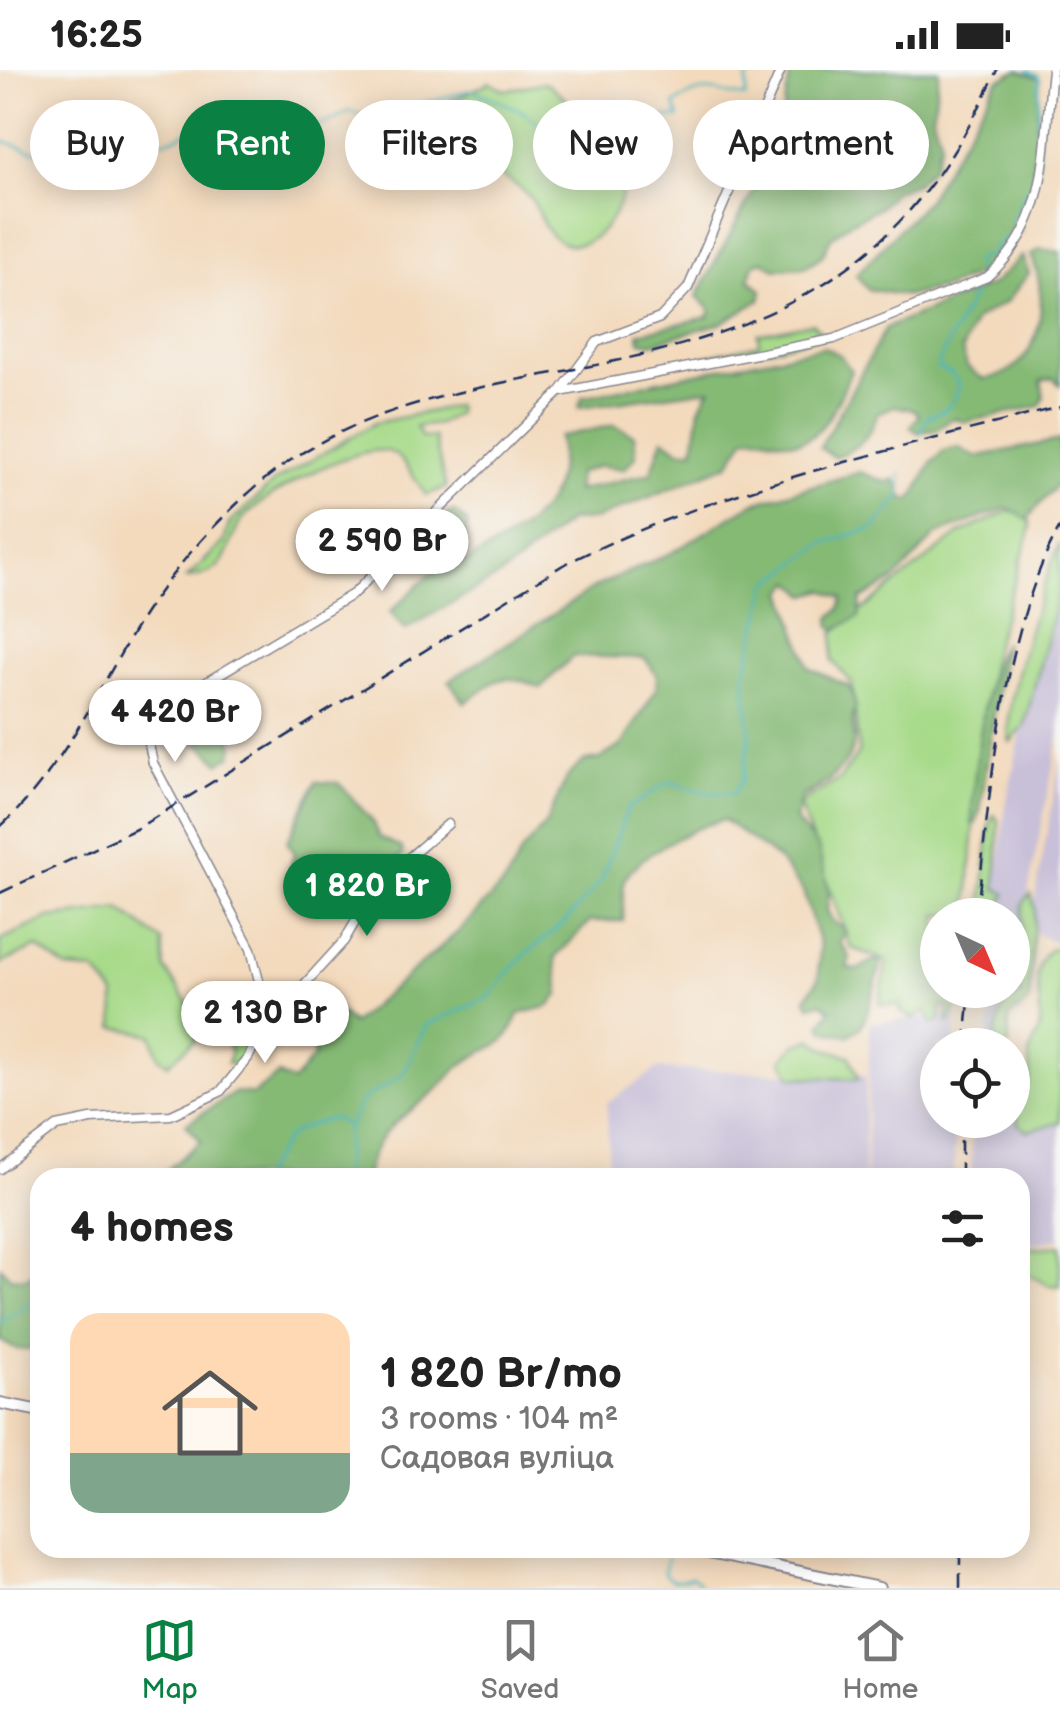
<!DOCTYPE html>
<html lang="en">
<head>
<meta charset="utf-8">
<style>
	body { margin:0; font-family:"Balsamiq Sans",sans-serif; background:#f6f6f6; color:#222; height:100vh; display:flex; flex-direction:column; font-size:38px; white-space:nowrap }
	* { box-sizing:border-box; margin:0 }
	p { font-size:32px; color:#767676 }
	.icon { flex:none; width:55px; height:55px; fill:none; stroke:currentColor; stroke-width:2; stroke-linecap:round; stroke-linejoin:round }
	.map { position:relative; flex:1; overflow:hidden }
	.panel { position:absolute; left:30px; top:1098px; width:1000px; height:390px; display:flex; flex-direction:column; background:#fff; border-radius:30px; box-shadow:0 5px 25px #0003 }
	.panel>* { flex:none }
	.guide { position:absolute; left:30px; top:30px; width:1000px; height:90px; display:flex; gap:20px }
	.needle { width:65px; rotate:136deg }
	.controls { position:absolute; left:920px; top:828px; display:grid; gap:20px }
	.controls a { display:grid; place-items:center; width:110px; height:110px; border-radius:50%; background:#fff; box-shadow:0 5px 25px #0003; font-size:50px }
	.price { position:absolute; translate:-50% -85px; padding:0 22px; border-radius:35px; background:#fff; color:#222; font-size:32px; line-height:65px; filter:drop-shadow(0 2px 5px #0008) }
	.price::after { content:''; position:absolute; left:50%; top:60px; width:30px; height:22px; margin-left:-15px; background:inherit; clip-path:polygon(0 0,100% 0,50% 100%) }
	.price.active { background:#0b8043; color:#fff }
	ul { padding:0; list-style:none }
	li { display:flex; align-items:center; gap:30px; height:250px; padding:0 40px }
	li+li { border-top:2px solid #e0e0e0 }
	li span { display:grid; place-items:center; flex:none; width:280px; height:200px; border-radius:30px; color:#555 }
	li>.icon { margin-inline-start:auto }
	span .icon { width:120px; height:120px; fill:#fffc; stroke-width:1 }
	li b { font-size:42px }
	h2 { display:flex; justify-content:space-between; align-items:center; height:120px; padding:0 40px; font-size:42px }
	.pill { padding:0 35px; border-radius:45px; background:#fff; box-shadow:0 5px 25px #0003; font-size:35px; line-height:90px }
	.pill.active { background:#0b8043; color:#fff }
	.status { display:flex; justify-content:space-between; align-items:center; height:70px; padding:0 50px; background:#fff; direction:ltr }
	.status svg { height:28px; fill:currentColor }
	.dock { display:flex; justify-content:space-around; align-items:center; height:140px; border-top:2px solid #e0e0e0; background:#fff; font-size:28px; color:#767676 }
	.dock a { display:grid; justify-items:center; gap:5px }
	.dock .active { color:#0b8043 }
	.map>svg:first-child { display:block }
	.industrial { fill:#c8bfd8 }
	.green { fill:#a7da89; stroke:#618474; stroke-width:2.5 }
	.forest { fill:#85ba75; stroke:#50746a; stroke-width:2.5 }
	.lines { fill:none; stroke-linecap:round; stroke-linejoin:round }
	.stream { stroke:#47b6bf; stroke-width:2.5 }
	.minor-casing { stroke:#87848e; stroke-width:11 }
	.major-casing { stroke:#87848e; stroke-width:14 }
	.minor { stroke:#fff; stroke-width:8 }
	.major { stroke:#fff; stroke-width:10 }
	.rail { stroke:#1b2f5e; stroke-width:2.5; stroke-dasharray:15 8; stroke-linecap:butt }
</style>
</head>
<body>
<div class="status"><b>16:25</b><svg viewBox="0 0 49 12"><path d="M0 12V9h3v3zM5 12V6h3v6zM10 12V3h3v9zM15 12V0h3v12zM26 1h20v11H26zM47 4h2v5h-2z"/></svg></div>
<div class="map">
<svg width="1060" height="1518" viewBox="0 0 1060 1518">
	<rect width="100%" height="100%" fill="#f6f6f2"/>
	<filter id="ink" filterUnits="userSpaceOnUse"><feTurbulence type="fractalNoise" baseFrequency=".01" numOctaves="2"/><feDisplacementMap in="SourceGraphic" scale="20" xChannelSelector="R" yChannelSelector="G"/><feConvolveMatrix kernelMatrix="1 2 1 2 8 2 1 2 1" color-interpolation-filters="sRGB"/></filter>
	<filter id="wash" filterUnits="userSpaceOnUse"><feTurbulence type="fractalNoise" baseFrequency=".0048" numOctaves="4" result="noise"/><feDisplacementMap in="SourceGraphic" scale="40" xChannelSelector="R" yChannelSelector="G"/><feGaussianBlur stdDeviation="2.25" result="paint"/><feColorMatrix in="noise" values="0 0 0 0 0 0 0 0 0 0 0 0 0 0 0 0 0 1.4 0 .05"/><feComposite in="paint" operator="in"/></filter>
	<g filter="url(#wash)">
		<rect width="100%" height="100%" fill="#f3dabd"/>
		<g class="industrial">
			<path d="M 1060,509 L 1060,663 L 1029,817 L 1020,913 L 1025,916 L 1023,928 L 1006,927 L 996,975 L 986,975 L 994,926 L 984,920 L 1012,920 L 1012,845 L 993,845 L 1006,734 L 1036,590 Z"/>
			<path d="M 1060,690 L 1060,874 L 1037,865 L 1032,844 Z"/>
			<path d="M 956,944 L 955,975 L 938,975 L 938,1050 L 955,1050 L 954,1107 L 866,1108 L 870,953 Z"/>
			<path d="M 1013,997 L 1060,1021 L 1060,1169 L 1020,1176 L 1020,1108 L 971,1108 L 972,1050 L 1012,1050 Z"/>
			<path d="M 657,999 L 866,1005 L 864,1107 L 609,1107 L 607,1033 Z"/>
		</g>
		<g class="green">
			<path d="M 490,12 L 505,20 L 546,12 C 568,27 580,48 600,65 C 608,73 619,69 624,81 C 636,115 604,186 564,173 C 541,165 542,141 529,126 C 511,108 485,99 465,85 C 457,59 439,67 423,52 L 437,38 Z"/>
			<path d="M 812,253 L 824,265 L 770,279 L 702,287 L 759,274 L 758,264 Z"/>
			<path d="M 456,336 L 457,343 L 439,354 L 416,357 L 422,368 L 434,367 L 446,418 L 426,425 C 417,413 406,390 392,383 C 365,368 266,424 246,445 C 223,470 237,503 187,508 L 224,472 L 229,454 L 274,412 L 375,353 Z"/>
			<path d="M 1009,441 L 1028,442 L 1031,458 L 994,578 L 983,644 L 967,845 L 938,845 L 938,920 L 962,920 L 951,951 L 947,952 L 948,937 L 942,936 L 939,951 L 932,954 L 926,940 L 914,949 L 900,941 L 901,935 L 879,934 L 887,891 L 851,878 L 799,734 L 840,709 L 859,682 L 852,613 L 832,590 L 834,562 L 959,464 Z"/>
			<path d="M 1060,473 L 1059,521 L 1024,657 L 1010,672 C 1000,638 1044,509 1060,473 Z"/>
			<path d="M 994,745 L 999,751 L 996,818 L 1006,824 L 994,845 L 981,845 L 990,752 Z"/>
			<path d="M 1031,824 L 1035,839 L 1029,930 C 1008,953 1007,935 1009,975 L 999,975 L 995,965 L 1004,931 L 1022,925 L 1019,908 L 1023,832 Z"/>
			<path d="M 120,839 L 162,871 L 165,899 L 206,960 L 168,994 L 159,987 L 152,965 L 114,957 L 115,925 L 95,901 L 67,899 L 37,877 L 0,894 L 0,870 L 49,848 Z"/>
			<path d="M 1052,878 L 1060,879 L 1060,1052 L 1028,1061 L 1018,1054 L 1013,991 L 1019,1014 L 1026,1017 C 1034,1004 1028,999 1029,986 C 1030,976 1039,966 1040,955 C 1043,931 1026,895 1052,878 Z"/>
			<path d="M 249,938 L 258,940 L 249,954 L 254,964 L 235,995 L 227,993 L 231,982 L 224,965 L 228,947 Z"/>
			<path d="M 811,969 L 826,979 L 850,986 L 859,1009 L 792,1007 L 782,990 L 795,975 Z"/>
			<path d="M 1060,1176 L 1060,1216 L 1048,1215 L 1020,1200 L 1020,1179 Z"/>
		</g>
		<g class="forest">
			<path d="M 791,0 L 939,0 L 933,47 L 941,72 L 933,96 L 916,113 L 895,121 L 880,137 L 848,154 L 831,168 L 822,186 L 805,197 L 775,199 L 763,191 L 754,194 L 749,209 L 762,220 L 760,230 L 721,253 L 652,273 L 640,271 L 639,263 L 708,247 L 711,240 L 697,226 L 759,111 L 765,89 L 776,81 Z"/>
			<path d="M 1019,0 L 1040,9 L 1032,123 L 1014,146 L 1008,176 L 998,195 L 948,217 L 907,226 L 868,219 L 856,205 L 927,130 L 998,10 Z"/>
			<path d="M 1040,179 L 1060,182 L 1060,315 L 1053,308 L 1041,311 L 1044,327 L 1040,336 L 965,352 L 953,348 L 936,360 L 917,362 L 910,357 L 919,346 L 915,340 L 894,336 L 878,343 C 867,370 861,377 834,387 L 820,378 L 886,258 L 993,214 L 1022,186 L 1029,203 L 1006,232 L 975,250 L 962,280 L 967,297 L 983,309 C 1043,304 1051,229 1031,185 Z"/>
			<path d="M 823,277 L 840,285 L 851,301 C 840,325 825,372 793,372 C 776,372 764,363 746,367 L 729,394 L 596,449 L 569,451 L 503,504 L 405,560 L 390,542 L 452,484 L 438,450 L 453,441 L 468,453 L 462,494 C 518,463 569,441 559,367 L 614,355 L 634,365 L 636,386 L 624,399 L 600,396 L 578,403 L 576,421 L 651,403 L 663,368 L 680,380 L 694,380 L 700,338 L 710,319 L 579,337 L 582,327 Z"/>
			<path d="M 1060,370 L 1060,411 L 1027,449 L 1006,438 L 936,465 L 894,510 L 861,529 L 859,547 L 836,559 L 831,557 L 830,548 L 840,539 L 843,528 L 824,520 L 807,525 L 793,511 L 784,521 L 809,598 L 850,617 L 856,637 C 849,651 856,662 853,677 C 848,698 820,719 802,726 L 795,750 L 818,777 L 829,822 L 827,840 L 832,850 L 846,861 L 840,873 L 850,887 L 847,898 L 857,900 L 874,890 L 882,891 L 867,943 L 860,958 L 848,966 L 825,961 L 821,954 L 831,940 L 822,933 L 810,935 L 806,928 L 818,910 L 820,875 L 803,821 L 778,789 L 724,750 C 701,753 633,787 625,810 C 621,821 624,839 623,851 L 590,851 L 555,888 L 560,923 L 550,936 L 519,944 C 504,982 494,972 464,993 C 454,1000 446,1011 436,1020 C 400,1052 377,1055 366,1107 L 141,1107 L 165,1102 L 201,1071 L 186,1054 L 236,1022 L 253,1025 L 278,1005 L 293,1012 L 314,986 L 310,946 L 315,929 L 324,928 L 352,954 L 458,862 L 506,811 L 523,780 L 545,755 L 568,706 L 584,691 L 599,689 L 622,675 L 656,620 L 657,606 L 645,588 L 573,586 L 540,618 C 504,600 495,609 465,633 L 449,611 L 597,516 L 673,482 L 754,433 L 860,402 L 886,412 L 895,409 L 904,429 L 912,429 L 932,393 L 944,381 L 958,377 L 975,387 Z"/>
			<path d="M 1004,574 L 980,741 L 976,753 L 972,754 C 970,727 987,589 1004,574 Z"/>
			<path d="M 249,624 L 260,635 L 257,645 L 239,652 L 230,665 L 234,676 L 231,686 L 220,693 L 192,667 C 214,652 222,632 249,624 Z"/>
			<path d="M 316,712 L 339,713 L 373,752 L 379,767 L 402,778 L 403,784 L 388,798 L 377,787 L 365,797 L 363,807 L 340,787 L 301,804 L 291,798 L 294,782 L 287,772 Z"/>
			<path d="M 40,1190 L 40,1276 C 24,1283 14,1280 0,1270 L 0,1196 L 10,1207 L 26,1208 L 36,1201 Z"/>
		</g>
		<g class="lines">
			<g class="stream">
				<path d="M 792,4 L 801,0"/>
				<path d="M 0,70 L 50,86 L 66,83 L 86,97 L 103,89 L 117,90 L 149,70 C 186,76 195,46 221,47 C 236,48 252,59 266,63 C 288,68 331,54 348,41 L 375,49 L 376,37 L 404,38 L 472,20 L 516,38 L 566,70 L 604,77 L 610,67 L 622,70 L 626,62 L 645,55 L 656,59 L 665,47 L 679,48 L 674,35 C 707,10 713,25 746,27 L 747,9 L 760,0"/>
				<path d="M 1021,163 L 1012,150 L 1038,99 L 1039,6 L 1028,1"/>
				<path d="M 977,202 L 975,190 L 985,186 L 996,192 L 999,187 L 992,179 L 1004,168 L 1015,167"/>
				<path d="M 919,365 L 928,346 C 945,343 956,333 959,315 L 951,303 L 938,298 L 939,291 L 974,223"/>
				<path d="M 260,1108 C 293,1066 274,1064 334,1048 L 348,1057"/>
				<path d="M 343,1108 L 348,1057 L 362,1030 L 403,1005 L 426,955 L 488,928 L 519,890 L 565,852 L 601,811 L 628,738 L 669,712 L 707,723 L 734,723 L 743,708 L 750,667 L 745,605 L 768,514 L 824,473 L 874,458 L 901,426 L 901,404"/>
				<path d="M 0,1253 L 40,1227"/>
				<path d="M 667,1489 L 664,1503 C 673,1516 679,1510 692,1507 L 698,1511 L 698,1518"/>
			</g>
		</g>
	</g>
	<g filter="url(#ink)">
		<g class="lines">
			<g class="minor-casing">
				<g id="minor">
					<path d="M 560,322 L 834,269 L 987,207 C 1051,153 1043,77 1052,0"/>
					<path d="M 262,961 L 344,871 L 377,815 L 448,754"/>
					<path d="M 0,1099 L 57,1056 L 91,1049 L 171,1045 L 220,1022 L 248,988 L 262,961 L 264,931 L 251,879 L 153,693 L 146,661 L 178,629 L 353,524 L 560,322 L 597,272 L 660,248 L 688,218 L 781,0"/>
				</g>
			</g>
			<g class="major-casing">
				<g id="major">
					<path d="M 0,1333 L 40,1341"/>
					<path d="M 684,1478 L 879,1518"/>
				</g>
			</g>
			<use href="#minor" class="minor"/>
			<use href="#major" class="major"/>
			<g class="rail">
				<path d="M 0,757 C 57,706 94,629 132,564 C 164,509 211,455 259,414 C 349,338 463,320 575,299 C 780,261 908,199 997,0"/>
				<path d="M 0,823 L 138,758 L 563,495 C 720,417 891,380 1060,337"/>
				<path d="M 977,845 C 988,731 1003,557 1060,457"/>
				<path d="M 965,975 L 970,920"/>
				<path d="M 961,1108 L 961,1050"/>
				<path d="M 960,1518 L 960,1478"/>
			</g>
		</g>
	</g>
</svg>
<div class="controls">
<a><svg class="needle" viewBox="-14 -14 28 28"><path d="M0-13l5 13h-10z" fill="#e53935"/><path d="M0 13l5-13h-10z" fill="#767676"/></svg></a>
<a><svg class="icon" aria-label="locate" viewBox="0 0 24 24"><circle cx="12" cy="12" r="6"/><path d="M12 2v4M12 18v4M2 12h4M18 12h4"/></svg></a>
</div>
<b class="price" style="left:382px;top:524px">2 590 Br</b>
<b class="price" style="left:175px;top:695px">4 420 Br</b>
<b class="price active" style="left:367px;top:869px">1 820 Br</b>
<b class="price" style="left:265px;top:996px">2 130 Br</b>
<div class="guide">
<a class="pill">Buy</a>
<a class="pill active">Rent</a>
<a class="pill">Filters</a>
<a class="pill">New</a>
<a class="pill">Apartment</a>
</div>
<section class="panel">
<h2>4 homes<svg class="icon" aria-label="filters" viewBox="0 0 24 24"><path d="M4 7h16M4 17h16"/><circle cx="9" cy="7" r="2"/><circle cx="15" cy="17" r="2"/></svg></h2>
<ul>
<li><span style="background:linear-gradient(#ffd9b3 70%,#7fa58c 0)"><svg class="icon" aria-label="home" viewBox="0 0 24 24"><path d="M3 11l9-7 9 7M6 9v11h12V9"/></svg></span><div><b>1 820 Br/mo</b><p>3 rooms · 104 m²</p><p>Садовая вуліца</p></div></li>
</ul>
</section>
</div>
<nav class="dock">
<a class="active"><svg class="icon" aria-label="map" viewBox="0 0 24 24"><path d="M3 6l6-2 6 2 6-2v14l-6 2-6-2-6 2zM9 4v14M15 6v14"/></svg>Map</a>
<a><svg class="icon" aria-label="saved" viewBox="0 0 24 24"><path d="M7 4h10v16l-5-4-5 4z"/></svg>Saved</a>
<a><svg class="icon" aria-label="home" viewBox="0 0 24 24"><path d="M3 11l9-7 9 7M6 9v11h12V9"/></svg>Home</a>
</nav>
</body>
</html>
